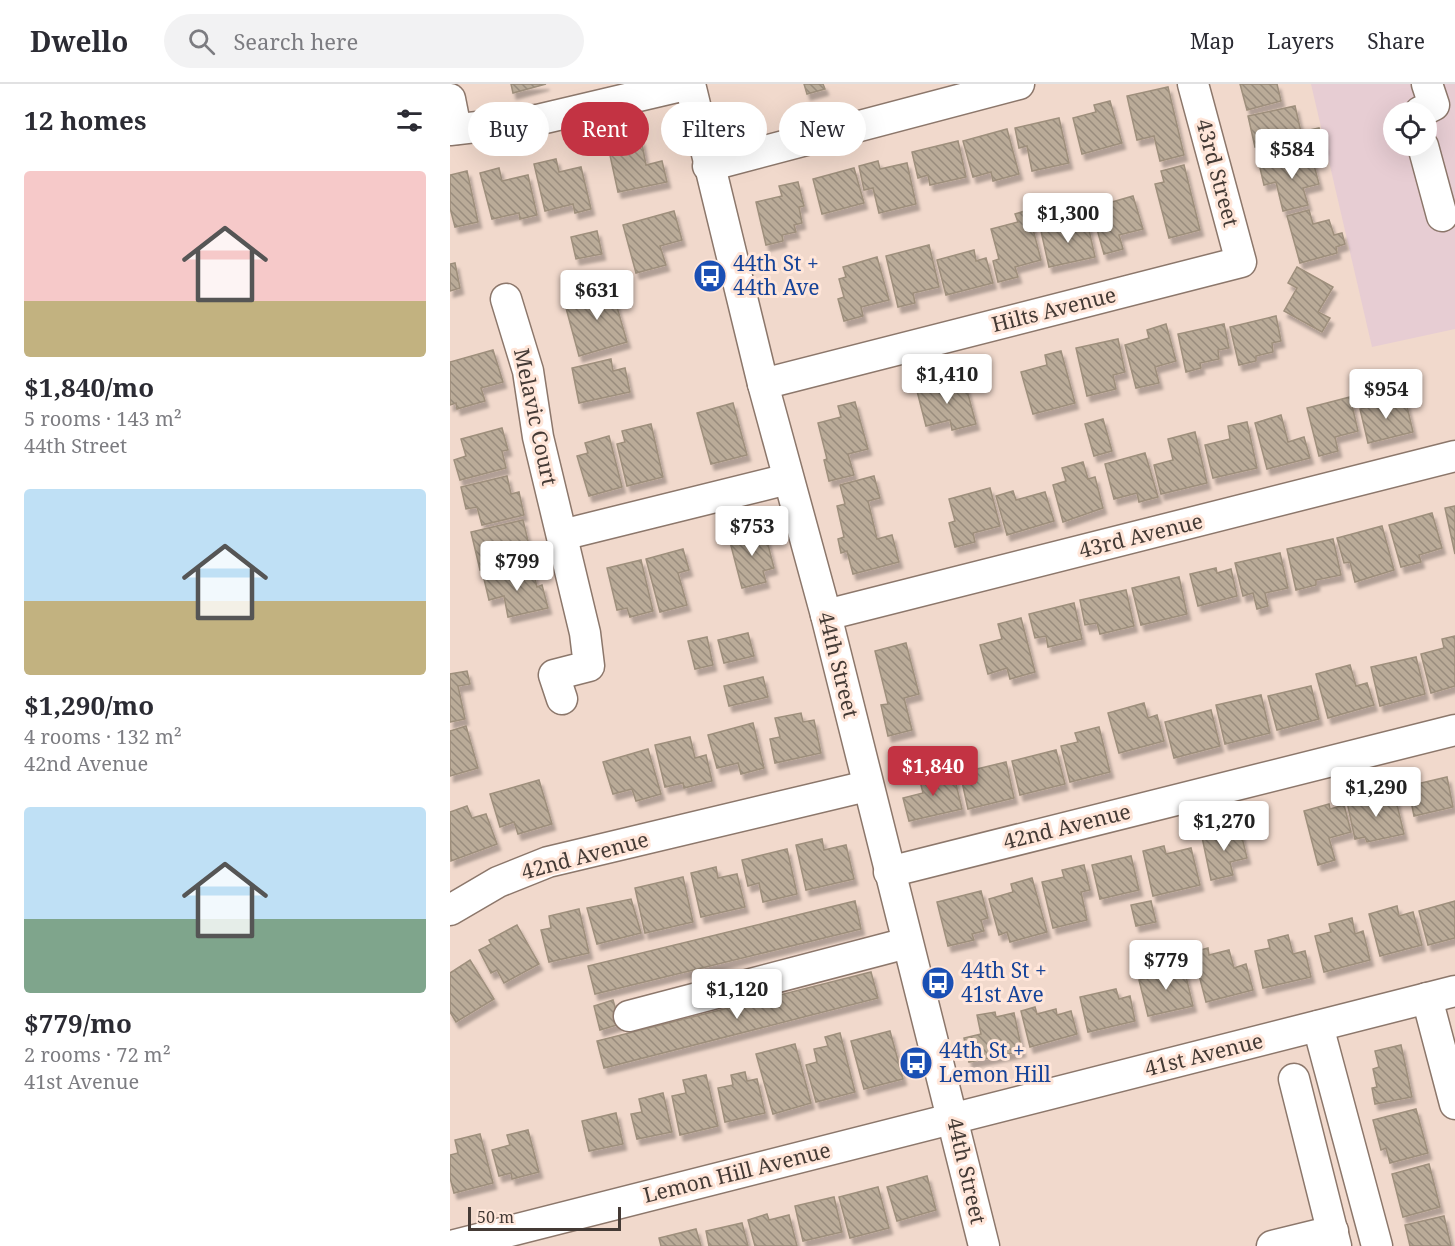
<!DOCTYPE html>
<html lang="en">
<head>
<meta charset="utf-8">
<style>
	body { margin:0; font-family:"Noto Serif",serif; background:#f2f2f3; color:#2b2b33; height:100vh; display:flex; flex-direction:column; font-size:22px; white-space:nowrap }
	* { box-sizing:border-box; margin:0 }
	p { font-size:20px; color:#7c7c81 }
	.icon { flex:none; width:33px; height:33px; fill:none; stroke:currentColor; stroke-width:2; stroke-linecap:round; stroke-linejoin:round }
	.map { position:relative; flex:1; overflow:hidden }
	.details { display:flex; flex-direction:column; background:#fff; width:450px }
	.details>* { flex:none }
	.hud { position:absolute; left:18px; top:18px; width:570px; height:54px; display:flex; gap:12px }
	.fabs { position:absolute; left:933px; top:18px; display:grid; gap:12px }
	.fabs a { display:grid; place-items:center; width:54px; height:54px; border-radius:50%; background:#fff; box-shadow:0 6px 24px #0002; font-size:30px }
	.scale { position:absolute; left:18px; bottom:15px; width:153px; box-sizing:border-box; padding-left:6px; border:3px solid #443a35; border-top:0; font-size:16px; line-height:21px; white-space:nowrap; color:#443a35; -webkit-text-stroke:4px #ffe6d9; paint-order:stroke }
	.price { position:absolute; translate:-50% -51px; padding:0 14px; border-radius:6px; background:#fff; color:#222; font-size:20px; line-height:39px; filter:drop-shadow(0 2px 3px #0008) }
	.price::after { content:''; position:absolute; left:50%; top:36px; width:18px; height:14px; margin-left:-9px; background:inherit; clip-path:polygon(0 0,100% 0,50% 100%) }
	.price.current { background:#c33343; color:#fff }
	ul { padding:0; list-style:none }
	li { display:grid; align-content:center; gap:12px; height:318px; padding:0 24px }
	li span { display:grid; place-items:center; height:186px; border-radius:6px; color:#555 }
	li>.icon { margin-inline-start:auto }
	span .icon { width:108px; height:108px; fill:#fffc; stroke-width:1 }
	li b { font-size:26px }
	h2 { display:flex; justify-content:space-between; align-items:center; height:72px; padding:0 24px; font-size:26px }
	.tag { padding:0 21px; border-radius:27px; background:#fff; box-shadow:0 6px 24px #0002; font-size:21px; line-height:54px }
	.tag.current { background:#c33343; color:#fff }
	header { display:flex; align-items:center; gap:36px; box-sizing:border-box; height:84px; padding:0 30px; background:#fff; border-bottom:2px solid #e1e1e2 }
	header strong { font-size:28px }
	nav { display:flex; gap:33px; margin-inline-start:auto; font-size:21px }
	.search { width:420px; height:54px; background:#f2f2f3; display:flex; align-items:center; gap:15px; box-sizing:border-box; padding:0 21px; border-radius:33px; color:#7c7c81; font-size:22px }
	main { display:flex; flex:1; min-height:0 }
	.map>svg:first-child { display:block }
	.education { fill:#e7cdd3; fill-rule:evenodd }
	.building { fill:url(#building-back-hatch); stroke:#9e8f7c; stroke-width:1.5; filter:url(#shadow) }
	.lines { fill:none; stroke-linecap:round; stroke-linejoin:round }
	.minor-casing { stroke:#8c776b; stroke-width:33 }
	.minor { stroke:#fff; stroke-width:30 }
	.labels { text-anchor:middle; stroke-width:6; stroke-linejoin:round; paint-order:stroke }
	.street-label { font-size:21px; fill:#443a35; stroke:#ffe6d9 }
	.transit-label { font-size:21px; fill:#164399; stroke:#ffe6d9; text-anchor:start }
</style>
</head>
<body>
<header>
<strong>Dwello</strong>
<div class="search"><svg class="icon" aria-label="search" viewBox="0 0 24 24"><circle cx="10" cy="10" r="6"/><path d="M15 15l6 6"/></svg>Search here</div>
<nav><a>Map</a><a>Layers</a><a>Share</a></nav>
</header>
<main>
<section class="details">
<h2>12 homes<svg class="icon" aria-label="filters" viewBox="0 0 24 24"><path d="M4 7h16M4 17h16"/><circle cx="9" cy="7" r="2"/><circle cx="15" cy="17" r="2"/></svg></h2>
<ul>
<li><span style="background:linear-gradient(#f6c9c9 70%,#c2b280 0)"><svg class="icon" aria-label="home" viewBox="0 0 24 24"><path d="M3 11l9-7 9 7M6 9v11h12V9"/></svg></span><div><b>$1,840/mo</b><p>5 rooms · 143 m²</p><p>44th Street</p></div></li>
<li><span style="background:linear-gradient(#bfe0f5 60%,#c2b280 0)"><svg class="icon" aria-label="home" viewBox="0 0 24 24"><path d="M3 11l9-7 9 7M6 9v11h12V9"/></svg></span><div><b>$1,290/mo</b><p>4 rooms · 132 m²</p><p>42nd Avenue</p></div></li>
<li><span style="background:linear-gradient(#bfe0f5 60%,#7fa58c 0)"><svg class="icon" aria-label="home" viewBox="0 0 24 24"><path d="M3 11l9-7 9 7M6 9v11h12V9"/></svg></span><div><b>$779/mo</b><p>2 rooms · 72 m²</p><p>41st Avenue</p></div></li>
</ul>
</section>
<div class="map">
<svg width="1005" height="1162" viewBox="0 0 1005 1162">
	<defs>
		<pattern id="building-back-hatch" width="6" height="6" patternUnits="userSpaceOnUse" patternTransform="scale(1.5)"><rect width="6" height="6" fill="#baab98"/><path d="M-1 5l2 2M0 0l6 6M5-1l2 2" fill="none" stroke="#998c7d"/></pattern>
		<filter id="shadow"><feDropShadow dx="3.5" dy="6" stdDeviation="1.5" flood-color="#0004"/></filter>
	</defs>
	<rect width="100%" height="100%" fill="#f1d9cc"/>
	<path class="education" d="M 861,0 L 1005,0 L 1005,245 L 922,263 ZM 944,28 L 976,28 L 976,62 L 944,62 Z"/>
	<g class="building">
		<path d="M 61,0 L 96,0 L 63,9 Z"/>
		<path d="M 354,0 L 373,0 L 375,5 L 357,10 Z"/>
		<path d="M 790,0 L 827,0 L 831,17 L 797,26 Z"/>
		<path d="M 718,3 L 734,71 L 710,77 L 704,52 L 687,56 L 677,12 Z"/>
		<path d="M 660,17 L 672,59 L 632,70 L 623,34 L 646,28 L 644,21 Z"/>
		<path d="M 845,22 L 851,48 L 869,44 L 874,64 L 855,69 L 851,49 L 840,51 L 843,66 L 820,71 L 818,60 L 805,63 L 798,32 Z"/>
		<path d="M 609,34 L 619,79 L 582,87 L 577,62 L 569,64 L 565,44 Z"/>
		<path d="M 557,45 L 569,90 L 543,97 L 541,88 L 523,93 L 513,57 Z"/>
		<path d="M 191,55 L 196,81 L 212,77 L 217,98 L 168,108 L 158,62 Z"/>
		<path d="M 508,57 L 516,93 L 480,101 L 478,91 L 468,94 L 462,68 Z"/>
		<path d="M 861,70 L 869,100 L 853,104 L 858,121 L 833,127 L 826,98 L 814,101 L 810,84 Z"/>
		<path d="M 106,75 L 109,88 L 131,83 L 141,125 L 125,129 L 123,120 L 95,127 L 84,80 Z"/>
		<path d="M 428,77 L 430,85 L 457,79 L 466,120 L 429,129 L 423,104 L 414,106 L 409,82 Z"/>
		<path d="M 734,81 L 750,146 L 719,154 L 705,100 L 714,98 L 711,87 Z"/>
		<path d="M 49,84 L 52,97 L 78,91 L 87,131 L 70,135 L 69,129 L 42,135 L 30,89 Z"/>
		<path d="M 404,84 L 414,119 L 372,130 L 363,95 Z"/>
		<path d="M 17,87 L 28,138 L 5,143 L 0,124 L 0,91 Z"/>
		<path d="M 348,98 L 354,122 L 349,123 L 352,139 L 344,141 L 346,148 L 332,151 L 333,157 L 316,161 L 306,118 L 332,112 L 329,102 Z"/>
		<path d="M 683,112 L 693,145 L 669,151 L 673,165 L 654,170 L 641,124 Z"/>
		<path d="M 578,126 L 591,176 L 565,183 L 568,193 L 548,198 L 543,177 L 549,175 L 541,145 L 568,138 L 565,130 Z"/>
		<path d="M 859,126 L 863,140 L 879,136 L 884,151 L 892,149 L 895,160 L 886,163 L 887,169 L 850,179 L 837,132 Z"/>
		<path d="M 224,127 L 232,156 L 210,162 L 216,181 L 186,189 L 173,141 Z"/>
		<path d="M 637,137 L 645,173 L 599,183 L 591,147 Z"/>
		<path d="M 147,147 L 152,170 L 126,175 L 121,153 Z"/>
		<path d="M 479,161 L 489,203 L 463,209 L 465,219 L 448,223 L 436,172 Z"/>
		<path d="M 524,166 L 526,177 L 536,174 L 543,199 L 496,211 L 487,176 Z"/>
		<path d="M 427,173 L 439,216 L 411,223 L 413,232 L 394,237 L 388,215 L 394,213 L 389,195 L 396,193 L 393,183 Z"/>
		<path d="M 5,179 L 10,204 L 0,207 L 0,180 Z"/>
		<path d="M 847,183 L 883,203 L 868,228 L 880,234 L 872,248 L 834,227 L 847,204 L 838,199 Z"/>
		<path d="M 159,195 L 177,258 L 129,272 L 116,224 L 141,217 L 136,202 Z"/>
		<path d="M 826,232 L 831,257 L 822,259 L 823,268 L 806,272 L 806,277 L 789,281 L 780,243 Z"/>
		<path d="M 716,240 L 726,277 L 705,283 L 709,299 L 686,304 L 675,261 L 699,254 L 697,246 Z"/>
		<path d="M 774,240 L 779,264 L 768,266 L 769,275 L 750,279 L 751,284 L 736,288 L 728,250 Z"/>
		<path d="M 668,255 L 675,288 L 663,291 L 666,305 L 637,312 L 626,264 Z"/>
		<path d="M 43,266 L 53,298 L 31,304 L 35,317 L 7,325 L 6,319 L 0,321 L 0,278 Z"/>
		<path d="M 611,267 L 625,319 L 583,330 L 571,288 L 597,281 L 595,271 Z"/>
		<path d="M 161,275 L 163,287 L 175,284 L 180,308 L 129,319 L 122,284 Z"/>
		<path d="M 514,295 L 526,340 L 502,346 L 500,336 L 476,342 L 467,307 Z"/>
		<path d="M 900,313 L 908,347 L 885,353 L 888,367 L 869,372 L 857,324 Z"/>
		<path d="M 955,314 L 963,348 L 918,359 L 910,325 Z"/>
		<path d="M 405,318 L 418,365 L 398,370 L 404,391 L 379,397 L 374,376 L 377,375 L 368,339 L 391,333 L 388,322 Z"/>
		<path d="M 283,319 L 297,371 L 261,380 L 247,329 Z"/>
		<path d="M 831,331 L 838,358 L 854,353 L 860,374 L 817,385 L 805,339 Z"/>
		<path d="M 653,335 L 662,367 L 644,372 L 635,340 Z"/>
		<path d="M 797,338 L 807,384 L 763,394 L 755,361 L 780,355 L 778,342 Z"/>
		<path d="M 201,340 L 213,393 L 177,402 L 167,360 L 175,358 L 172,347 Z"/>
		<path d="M 52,344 L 58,366 L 52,367 L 56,384 L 10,396 L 4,376 L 16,372 L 11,355 Z"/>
		<path d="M 745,348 L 757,399 L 711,410 L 704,381 L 723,376 L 718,355 Z"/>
		<path d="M 159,352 L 172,403 L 139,412 L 127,372 L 138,369 L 135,359 Z"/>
		<path d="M 695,369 L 708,413 L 689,418 L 687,409 L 664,415 L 655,380 Z"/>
		<path d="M 633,378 L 638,395 L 645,393 L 653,424 L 613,438 L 603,401 L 616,397 L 612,384 Z"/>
		<path d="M 57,392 L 61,410 L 69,408 L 74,431 L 32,441 L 27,423 L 16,425 L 11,403 Z"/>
		<path d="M 424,392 L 430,414 L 418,417 L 427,455 L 442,451 L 449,478 L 403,490 L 397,467 L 391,469 L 388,455 L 394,453 L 387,422 L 395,420 L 390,401 Z"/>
		<path d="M 540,404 L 550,442 L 523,449 L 525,458 L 505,463 L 499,439 L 505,437 L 499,415 Z"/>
		<path d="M 563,407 L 566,416 L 595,408 L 604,437 L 557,451 L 546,412 Z"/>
		<path d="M 1005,422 L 1005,470 L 995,424 Z"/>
		<path d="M 982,429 L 992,464 L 969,471 L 971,478 L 951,483 L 939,441 Z"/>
		<path d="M 73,436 L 82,474 L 30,486 L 21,448 Z"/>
		<path d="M 932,442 L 944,486 L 905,498 L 900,478 L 894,479 L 887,454 Z"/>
		<path d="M 314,445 L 324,484 L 313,487 L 316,498 L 292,504 L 279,454 Z"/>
		<path d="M 883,455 L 891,491 L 866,496 L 866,501 L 846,506 L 837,465 Z"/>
		<path d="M 233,465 L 239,486 L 228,489 L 237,521 L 210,528 L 196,475 Z"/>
		<path d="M 830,469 L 838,504 L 815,509 L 818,522 L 807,525 L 803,509 L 793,512 L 785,479 Z"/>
		<path d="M 191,476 L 203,527 L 180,533 L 177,524 L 167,526 L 157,484 Z"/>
		<path d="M 82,484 L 87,503 L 92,501 L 98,524 L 58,533 L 54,512 L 39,516 L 34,495 Z"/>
		<path d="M 766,484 L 767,489 L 781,485 L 787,512 L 748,522 L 740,490 Z"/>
		<path d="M 729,493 L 737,530 L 691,541 L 682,504 Z"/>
		<path d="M 676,506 L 684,542 L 650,550 L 647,539 L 635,541 L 630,516 Z"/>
		<path d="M 624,519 L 632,555 L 598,563 L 596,552 L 585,554 L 579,530 Z"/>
		<path d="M 571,534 L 585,588 L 560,595 L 557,584 L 538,590 L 530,561 L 552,555 L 548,540 Z"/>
		<path d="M 298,549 L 304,572 L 274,579 L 268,556 Z"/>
		<path d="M 1005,552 L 1005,602 L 981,609 L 971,570 L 994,564 L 992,555 Z"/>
		<path d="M 257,553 L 263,581 L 245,585 L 238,557 Z"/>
		<path d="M 456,559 L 469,610 L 454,614 L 462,646 L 438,652 L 431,621 L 438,620 L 425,567 Z"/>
		<path d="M 966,573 L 975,610 L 930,622 L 921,583 Z"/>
		<path d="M 900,581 L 906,602 L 917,599 L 924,621 L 878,634 L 866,590 Z"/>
		<path d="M 17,587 L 20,600 L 8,602 L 15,635 L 0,638 L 0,590 Z"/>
		<path d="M 313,593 L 318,613 L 279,622 L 274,602 Z"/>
		<path d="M 861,602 L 869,635 L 827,646 L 818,612 Z"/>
		<path d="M 811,611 L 820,649 L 775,660 L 766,621 Z"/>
		<path d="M 694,619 L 698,634 L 707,631 L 714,657 L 669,669 L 658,629 Z"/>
		<path d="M 761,626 L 770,662 L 724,674 L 715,638 Z"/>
		<path d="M 351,629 L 353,638 L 364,636 L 371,669 L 325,679 L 320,655 L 330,653 L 325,634 Z"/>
		<path d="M 303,639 L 314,684 L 291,690 L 288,679 L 267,684 L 258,651 Z"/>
		<path d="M 16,642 L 28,684 L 0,692 L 0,647 Z"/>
		<path d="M 649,643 L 660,688 L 620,698 L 611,662 L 628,658 L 625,649 Z"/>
		<path d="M 240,653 L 245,674 L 256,671 L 262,697 L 234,704 L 233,699 L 215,703 L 205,661 Z"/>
		<path d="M 198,665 L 211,710 L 186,717 L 182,705 L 163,710 L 153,678 Z"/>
		<path d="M 606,666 L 615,700 L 570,711 L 562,677 Z"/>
		<path d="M 556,678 L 564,714 L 518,725 L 510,689 Z"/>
		<path d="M 487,685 L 490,696 L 504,692 L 512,725 L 459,737 L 453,714 L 473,709 L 468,689 Z"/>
		<path d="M 997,693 L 1003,723 L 964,732 L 958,702 Z"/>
		<path d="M 89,696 L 102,740 L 68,750 L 64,738 L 50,743 L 40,710 Z"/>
		<path d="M 944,708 L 954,750 L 917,758 L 915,753 L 905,755 L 897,718 Z"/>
		<path d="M 879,720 L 880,725 L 894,721 L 901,748 L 879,754 L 885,776 L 868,781 L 854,727 Z"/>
		<path d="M 17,722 L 22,734 L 36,730 L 47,760 L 1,777 L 0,728 Z"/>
		<path d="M 790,745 L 797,774 L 780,778 L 783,791 L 761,796 L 752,753 Z"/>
		<path d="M 372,755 L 374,766 L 396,761 L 404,795 L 356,806 L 346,761 Z"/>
		<path d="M 714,762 L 716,770 L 741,764 L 750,801 L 703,812 L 693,767 Z"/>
		<path d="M 337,765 L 347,810 L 313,818 L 309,799 L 298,802 L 292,776 Z"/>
		<path d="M 681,772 L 689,806 L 650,815 L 642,781 Z"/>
		<path d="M 634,781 L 640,806 L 631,808 L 637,836 L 603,844 L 592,798 L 614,793 L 612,786 Z"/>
		<path d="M 266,783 L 268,794 L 287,790 L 295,823 L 251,833 L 241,789 Z"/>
		<path d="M 233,793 L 243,838 L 195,849 L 185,804 Z"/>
		<path d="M 582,794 L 597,848 L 560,858 L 557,848 L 549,851 L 539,815 L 563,808 L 561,800 Z"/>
		<path d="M 531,807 L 538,834 L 531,836 L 534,847 L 522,850 L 524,856 L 498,862 L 487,818 Z"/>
		<path d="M 181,815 L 191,849 L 147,860 L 137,824 Z"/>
		<path d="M 405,817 L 411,845 L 145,910 L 138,882 Z"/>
		<path d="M 701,817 L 706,838 L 686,842 L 681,821 Z"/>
		<path d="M 1005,817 L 1005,854 L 978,861 L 969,827 Z"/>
		<path d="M 947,822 L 949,832 L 963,828 L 972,861 L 930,872 L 919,830 Z"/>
		<path d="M 129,825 L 139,869 L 99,878 L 91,846 L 101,844 L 99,832 Z"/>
		<path d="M 902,834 L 905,850 L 913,847 L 920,876 L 874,888 L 865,852 L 881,848 L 879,840 Z"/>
		<path d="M 67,841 L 89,880 L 54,899 L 47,886 L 41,889 L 29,866 L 41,860 L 39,856 Z"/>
		<path d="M 838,851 L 843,870 L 855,867 L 861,893 L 813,904 L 805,867 L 820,864 L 818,856 Z"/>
		<path d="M 758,864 L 759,871 L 779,866 L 784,884 L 796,880 L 803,906 L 756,918 L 743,868 Z"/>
		<path d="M 20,876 L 44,915 L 6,938 L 0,928 L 0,889 Z"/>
		<path d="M 733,880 L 743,922 L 698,932 L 689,896 L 703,893 L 702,887 Z"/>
		<path d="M 421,888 L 428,914 L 154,984 L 147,957 Z"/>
		<path d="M 666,905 L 669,915 L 680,912 L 685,937 L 638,948 L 630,913 Z"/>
		<path d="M 163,916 L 170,940 L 150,946 L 144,922 Z"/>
		<path d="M 585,923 L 587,930 L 606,925 L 607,931 L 621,927 L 627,950 L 580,963 L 571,927 Z"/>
		<path d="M 545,928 L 546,933 L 564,929 L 572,967 L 519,978 L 514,954 L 531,950 L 527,931 Z"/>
		<path d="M 440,947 L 453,995 L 414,1005 L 401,957 Z"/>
		<path d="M 390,949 L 405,1008 L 366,1018 L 356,981 L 367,978 L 364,965 L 378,962 L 375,953 Z"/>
		<path d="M 345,960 L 361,1019 L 323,1030 L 306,970 Z"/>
		<path d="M 951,961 L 962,1013 L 925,1020 L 922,1004 L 927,1003 L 923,985 L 929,983 L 925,967 Z"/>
		<path d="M 295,988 L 297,997 L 307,995 L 315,1029 L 275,1038 L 268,1004 L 283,1001 L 281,991 Z"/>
		<path d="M 256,991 L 268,1042 L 230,1051 L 222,1012 L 236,1009 L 233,996 Z"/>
		<path d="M 213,1009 L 222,1048 L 187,1055 L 181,1030 L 192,1028 L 189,1015 Z"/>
		<path d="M 966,1025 L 978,1069 L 940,1079 L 936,1064 L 931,1066 L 923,1036 Z"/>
		<path d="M 166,1029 L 173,1060 L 139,1067 L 132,1037 Z"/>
		<path d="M 78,1046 L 89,1088 L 62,1095 L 61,1089 L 49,1092 L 42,1066 L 60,1061 L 57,1051 Z"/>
		<path d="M 30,1050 L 43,1099 L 4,1109 L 0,1094 L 0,1071 L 8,1069 L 5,1056 Z"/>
		<path d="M 979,1080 L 990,1123 L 953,1133 L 942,1090 Z"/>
		<path d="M 477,1092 L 486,1126 L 447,1137 L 437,1103 Z"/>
		<path d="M 428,1103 L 439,1144 L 400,1154 L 389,1113 Z"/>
		<path d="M 384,1113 L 392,1148 L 353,1157 L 345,1122 Z"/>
		<path d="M 317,1130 L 319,1136 L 339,1131 L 347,1162 L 305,1162 L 298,1136 Z"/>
		<path d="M 994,1132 L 1001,1162 L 960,1162 L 955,1141 Z"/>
		<path d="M 292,1139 L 298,1162 L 259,1162 L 256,1147 Z"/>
		<path d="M 246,1145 L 251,1162 L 211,1162 L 209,1154 Z"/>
	</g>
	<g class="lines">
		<g class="minor-casing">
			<g id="minor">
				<path d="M 0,15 L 6,45"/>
				<path d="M 970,28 L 984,21 L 977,0"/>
				<path d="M 0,46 L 87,36 L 240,0 L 313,300 L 376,531 L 534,1162"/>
				<path d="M 973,62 L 992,132"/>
				<path d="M 258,82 L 569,0"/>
				<path d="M 56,215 L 78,287 L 88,353 L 135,549 L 139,582 L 104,591 L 112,615"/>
				<path d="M 313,300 L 791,178 L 743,0"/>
				<path d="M 112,451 L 338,395"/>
				<path d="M 376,531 L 1005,372"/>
				<path d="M 439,788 L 1005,646"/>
				<path d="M 0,826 L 48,798 L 98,778 L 417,702"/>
				<path d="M 977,914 L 1005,1020"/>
				<path d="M 179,932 L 457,859"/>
				<path d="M 868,942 L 927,1162"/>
				<path d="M 844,995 L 886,1162"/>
				<path d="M 1,1162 L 1005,907"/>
				<path d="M 822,1162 L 883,1147"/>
			</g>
		</g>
		<use href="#minor" class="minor"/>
	</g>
	<defs>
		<g id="bus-disc" transform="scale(1.725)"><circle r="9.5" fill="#1a4fb4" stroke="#ffe6d9"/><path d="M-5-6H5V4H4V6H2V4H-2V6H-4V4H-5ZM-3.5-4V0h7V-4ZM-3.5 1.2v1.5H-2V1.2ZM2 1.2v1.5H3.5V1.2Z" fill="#fff"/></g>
	</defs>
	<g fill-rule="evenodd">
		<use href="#bus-disc" x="260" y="192"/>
		<use href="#bus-disc" x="488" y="899"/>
		<use href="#bus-disc" x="466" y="979"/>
	</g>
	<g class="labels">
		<g class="street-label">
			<text transform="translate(767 89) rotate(75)" y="7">43rd Street</text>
			<text transform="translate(604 226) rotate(-14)" y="7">Hilts Avenue</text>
			<text transform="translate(85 333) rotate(78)" y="7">Melavic Court</text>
			<text transform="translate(691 452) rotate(-14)" y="7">43rd Avenue</text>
			<text transform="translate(388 581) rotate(76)" y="7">44th Street</text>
			<text transform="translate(617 743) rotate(-14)" y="7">42nd Avenue</text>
			<text transform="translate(135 772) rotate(-15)" y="7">42nd Avenue</text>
			<text transform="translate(754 971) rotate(-14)" y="7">41st Avenue</text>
			<text transform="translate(516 1087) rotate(77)" y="7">44th Street</text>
			<text transform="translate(287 1089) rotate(-14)" y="7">Lemon Hill Avenue</text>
		</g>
		<g class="transit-label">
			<text x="283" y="187">44th St +<tspan x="283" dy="24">44th Ave</tspan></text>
			<text x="511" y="894">44th St +<tspan x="511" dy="24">41st Ave</tspan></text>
			<text x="489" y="974">44th St +<tspan x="489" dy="24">Lemon Hill</tspan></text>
		</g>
	</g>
</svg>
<div class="fabs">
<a><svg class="icon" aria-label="locate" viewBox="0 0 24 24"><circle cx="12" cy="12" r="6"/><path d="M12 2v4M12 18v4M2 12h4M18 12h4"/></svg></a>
</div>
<div class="scale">50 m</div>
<b class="price" style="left:842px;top:96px">$584</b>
<b class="price" style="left:618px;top:160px">$1,300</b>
<b class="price" style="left:147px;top:237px">$631</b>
<b class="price" style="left:497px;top:321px">$1,410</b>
<b class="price" style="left:936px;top:336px">$954</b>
<b class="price" style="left:302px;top:473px">$753</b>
<b class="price" style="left:67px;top:508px">$799</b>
<b class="price current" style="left:483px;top:713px">$1,840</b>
<b class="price" style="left:926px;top:734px">$1,290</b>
<b class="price" style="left:774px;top:768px">$1,270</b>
<b class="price" style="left:716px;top:907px">$779</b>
<b class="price" style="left:287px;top:936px">$1,120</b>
<div class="hud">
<a class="tag">Buy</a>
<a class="tag current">Rent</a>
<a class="tag">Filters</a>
<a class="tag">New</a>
</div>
</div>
</main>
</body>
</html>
